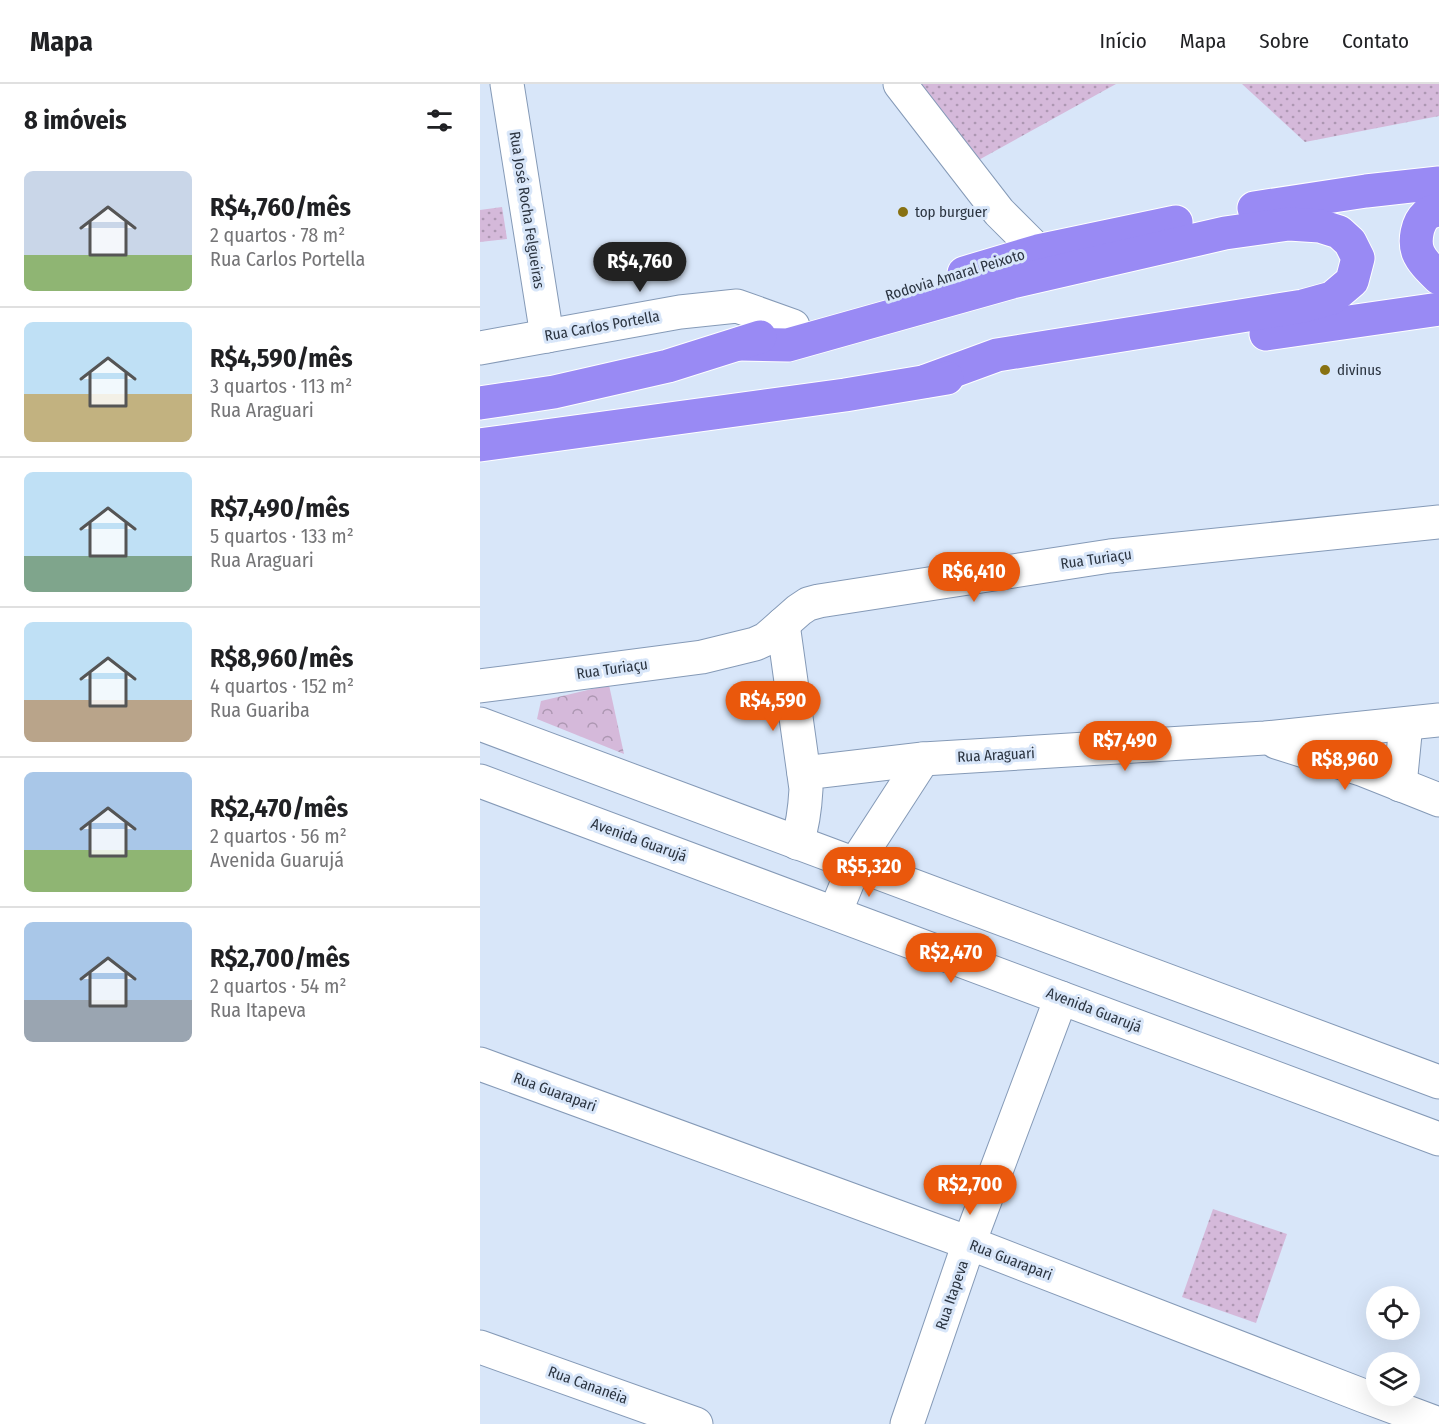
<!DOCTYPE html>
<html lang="pt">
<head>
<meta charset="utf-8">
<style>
	body { margin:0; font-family:"Fira Sans Condensed",sans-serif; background:#f2f2f2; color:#202124; height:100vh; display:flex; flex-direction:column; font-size:22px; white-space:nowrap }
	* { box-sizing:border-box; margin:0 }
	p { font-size:20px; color:#757577 }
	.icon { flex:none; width:33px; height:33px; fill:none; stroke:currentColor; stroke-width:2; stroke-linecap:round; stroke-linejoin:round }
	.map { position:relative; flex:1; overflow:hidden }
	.sheet { display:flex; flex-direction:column; background:#fff; width:480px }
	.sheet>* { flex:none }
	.controls { position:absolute; left:886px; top:1202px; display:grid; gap:12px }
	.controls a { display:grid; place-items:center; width:54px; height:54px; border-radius:50%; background:#fff; box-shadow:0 6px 24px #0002; font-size:30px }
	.price { position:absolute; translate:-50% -51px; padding:0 14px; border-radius:21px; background:#ea580c; color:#fff; font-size:20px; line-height:39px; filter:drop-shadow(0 2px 3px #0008) }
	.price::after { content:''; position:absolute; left:50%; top:36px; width:18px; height:14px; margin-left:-9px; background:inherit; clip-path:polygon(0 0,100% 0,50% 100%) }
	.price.current { background:#222; color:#fff }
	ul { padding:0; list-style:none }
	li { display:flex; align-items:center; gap:18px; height:150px; padding:0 24px }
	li+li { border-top:2px solid #e0e0e0 }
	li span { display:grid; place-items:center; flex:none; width:168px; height:120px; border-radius:9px; color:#555 }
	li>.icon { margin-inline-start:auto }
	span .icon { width:72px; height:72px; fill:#fffc; stroke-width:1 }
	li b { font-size:26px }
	h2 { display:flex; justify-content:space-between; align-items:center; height:72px; padding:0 24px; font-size:26px }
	header { display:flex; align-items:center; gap:36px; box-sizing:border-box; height:84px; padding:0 30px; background:#fff; border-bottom:2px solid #e0e0e0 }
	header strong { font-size:28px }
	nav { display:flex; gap:33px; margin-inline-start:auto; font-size:21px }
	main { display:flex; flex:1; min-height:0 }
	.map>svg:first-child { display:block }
	.grass { fill:url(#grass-dots) }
	.park { fill:url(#park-crowns) }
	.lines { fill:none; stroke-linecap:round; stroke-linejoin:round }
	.minor-casing { stroke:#859ab7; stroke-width:35 }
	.highway-casing { stroke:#fff; stroke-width:35 }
	.minor { stroke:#fff; stroke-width:33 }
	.highway { stroke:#998af4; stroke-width:33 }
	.poi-dot { fill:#887112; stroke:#d8e6f9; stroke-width:2 }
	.labels { text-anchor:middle; stroke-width:6; stroke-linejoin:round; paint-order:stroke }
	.street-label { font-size:15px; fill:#2b3440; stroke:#d8e6f9 }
	.poi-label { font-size:15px; fill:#2b3440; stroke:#d8e6f9; text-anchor:start }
</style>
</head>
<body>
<header>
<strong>Mapa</strong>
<nav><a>Início</a><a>Mapa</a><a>Sobre</a><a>Contato</a></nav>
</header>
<main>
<section class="sheet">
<h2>8 imóveis<svg class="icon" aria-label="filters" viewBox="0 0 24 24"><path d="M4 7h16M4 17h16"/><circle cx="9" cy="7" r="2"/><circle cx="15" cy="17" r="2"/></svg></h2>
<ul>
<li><span style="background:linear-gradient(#c9d6e8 70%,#8fb573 0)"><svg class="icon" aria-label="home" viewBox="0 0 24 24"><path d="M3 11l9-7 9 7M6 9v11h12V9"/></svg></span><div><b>R$4,760/mês</b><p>2 quartos · 78 m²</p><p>Rua Carlos Portella</p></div></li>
<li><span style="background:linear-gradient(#bfe0f5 60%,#c2b280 0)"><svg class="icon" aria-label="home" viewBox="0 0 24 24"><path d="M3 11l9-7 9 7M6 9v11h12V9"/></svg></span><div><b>R$4,590/mês</b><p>3 quartos · 113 m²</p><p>Rua Araguari</p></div></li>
<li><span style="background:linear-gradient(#bfe0f5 70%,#7fa58c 0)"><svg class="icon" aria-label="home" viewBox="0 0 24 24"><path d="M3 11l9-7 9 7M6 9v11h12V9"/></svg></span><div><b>R$7,490/mês</b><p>5 quartos · 133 m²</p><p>Rua Araguari</p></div></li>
<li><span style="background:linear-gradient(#bfe0f5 65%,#b9a48a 0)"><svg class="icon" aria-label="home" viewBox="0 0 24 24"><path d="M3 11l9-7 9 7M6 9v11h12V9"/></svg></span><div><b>R$8,960/mês</b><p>4 quartos · 152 m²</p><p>Rua Guariba</p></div></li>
<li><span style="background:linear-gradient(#a9c7e8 65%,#8fb573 0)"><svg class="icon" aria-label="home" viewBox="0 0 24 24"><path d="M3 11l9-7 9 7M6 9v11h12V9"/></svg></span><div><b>R$2,470/mês</b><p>2 quartos · 56 m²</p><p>Avenida Guarujá</p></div></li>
<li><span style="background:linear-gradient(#a9c7e8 65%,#9aa5b1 0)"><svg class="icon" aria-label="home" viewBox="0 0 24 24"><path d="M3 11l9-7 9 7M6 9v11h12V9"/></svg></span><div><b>R$2,700/mês</b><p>2 quartos · 54 m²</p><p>Rua Itapeva</p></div></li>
</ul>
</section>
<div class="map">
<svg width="959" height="1340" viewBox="0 0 959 1340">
	<defs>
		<pattern id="grass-dots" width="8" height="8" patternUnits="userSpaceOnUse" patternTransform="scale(1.5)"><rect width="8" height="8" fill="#d5b9da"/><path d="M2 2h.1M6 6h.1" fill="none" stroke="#ad97b2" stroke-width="1.8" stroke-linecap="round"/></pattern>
		<pattern id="park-crowns" width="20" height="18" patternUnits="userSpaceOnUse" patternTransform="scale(1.5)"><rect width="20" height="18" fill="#d5b9da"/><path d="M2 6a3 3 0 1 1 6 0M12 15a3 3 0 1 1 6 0" fill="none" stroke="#ad97b2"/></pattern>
	</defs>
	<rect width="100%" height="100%" fill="#d8e6f9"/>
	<g class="grass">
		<path d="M 441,0 L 636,0 L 495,78 Z"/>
		<path d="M 762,0 L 959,0 L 959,32 L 825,58 Z"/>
		<path d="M 22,123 L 27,155 L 0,158 L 0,126 Z"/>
		<path d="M 733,1125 L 807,1150 L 776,1239 L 702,1213 Z"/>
	</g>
	<path class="park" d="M 129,601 L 144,670 L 57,635 L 61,617 Z"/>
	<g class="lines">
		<g class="minor-casing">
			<g id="minor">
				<path d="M 27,0 L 67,252"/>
				<path d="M 420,0 L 519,128 L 558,167"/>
				<path d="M 0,264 L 200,228 L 257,222 L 313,242"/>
				<path d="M 303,540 L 326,705 C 325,724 323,741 317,759"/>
				<path d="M 0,602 L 222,573 L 275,560 L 286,555 L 319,526 L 328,520 L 339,517 L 630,472 L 959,438"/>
				<path d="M 0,640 L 959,998"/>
				<path d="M 796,658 L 881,685 L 959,716"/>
				<path d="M 324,689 L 443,675 L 785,654 L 959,636"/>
				<path d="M 0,697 L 959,1055"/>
				<path d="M 920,701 L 926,640"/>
				<path d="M 355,829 L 375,780 L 443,675"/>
				<path d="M 0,980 L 489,1159 L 884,1312 L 959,1340"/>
				<path d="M 0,1263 L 216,1340"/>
				<path d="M 427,1340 L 489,1159 L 581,914"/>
			</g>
		</g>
		<g class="highway-casing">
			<g id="highway">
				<path d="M 774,124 L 886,107 L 959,99"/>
				<path d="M 959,125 C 955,127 949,128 946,131 C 937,139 934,157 938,168 C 942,178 952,187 959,194"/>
				<path d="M 484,189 L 558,167 L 696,138"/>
				<path d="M 786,250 L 959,225"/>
				<path d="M 259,260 L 308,261 L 532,198 L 745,149 L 809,140 L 840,142 L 859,148 L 870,158 L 878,174 L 872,197 L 852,214 L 823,222 L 517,271 L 446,297"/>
				<path d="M 0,319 L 74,308 L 188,282 L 280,253"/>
				<path d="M 0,361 L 365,311 L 467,294"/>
			</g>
		</g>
		<use href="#minor" class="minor"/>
		<use href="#highway" class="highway"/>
	</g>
	<g class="poi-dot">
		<circle cx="423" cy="128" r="6"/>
		<circle cx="845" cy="286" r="6"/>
	</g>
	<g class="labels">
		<g class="street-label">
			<text transform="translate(47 126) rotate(81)" y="5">Rua José Rocha Felgueiras</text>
			<text transform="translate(475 191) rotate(-17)" y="5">Rodovia Amaral Peixoto</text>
			<text transform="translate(122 242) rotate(-10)" y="5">Rua Carlos Portella</text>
			<text transform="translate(616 475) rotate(-8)" y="5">Rua Turiaçu</text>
			<text transform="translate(132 585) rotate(-8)" y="5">Rua Turiaçu</text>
			<text transform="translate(516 671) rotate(-3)" y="5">Rua Araguari</text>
			<text transform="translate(159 756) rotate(20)" y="5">Avenida Guarujá</text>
			<text transform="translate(614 926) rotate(21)" y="5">Avenida Guarujá</text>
			<text transform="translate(75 1008) rotate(20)" y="5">Rua Guarapari</text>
			<text transform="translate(531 1176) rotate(21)" y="5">Rua Guarapari</text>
			<text transform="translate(472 1211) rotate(-71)" y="5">Rua Itapeva</text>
			<text transform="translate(108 1301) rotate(20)" y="5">Rua Cananéia</text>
		</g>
		<g class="poi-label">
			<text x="435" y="133">top burguer</text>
			<text x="857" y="291">divinus</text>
		</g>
	</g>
</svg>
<div class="controls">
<a><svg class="icon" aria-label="locate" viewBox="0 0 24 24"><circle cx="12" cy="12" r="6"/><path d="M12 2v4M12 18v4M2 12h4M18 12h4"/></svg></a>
<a><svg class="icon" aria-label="layers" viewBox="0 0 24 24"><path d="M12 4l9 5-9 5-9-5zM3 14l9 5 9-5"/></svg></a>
</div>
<b class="price current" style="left:160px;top:209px">R$4,760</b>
<b class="price" style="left:494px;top:519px">R$6,410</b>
<b class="price" style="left:293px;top:648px">R$4,590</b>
<b class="price" style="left:645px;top:688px">R$7,490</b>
<b class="price" style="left:865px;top:707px">R$8,960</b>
<b class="price" style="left:389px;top:814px">R$5,320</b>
<b class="price" style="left:471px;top:900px">R$2,470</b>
<b class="price" style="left:490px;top:1132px">R$2,700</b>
</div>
</main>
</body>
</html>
